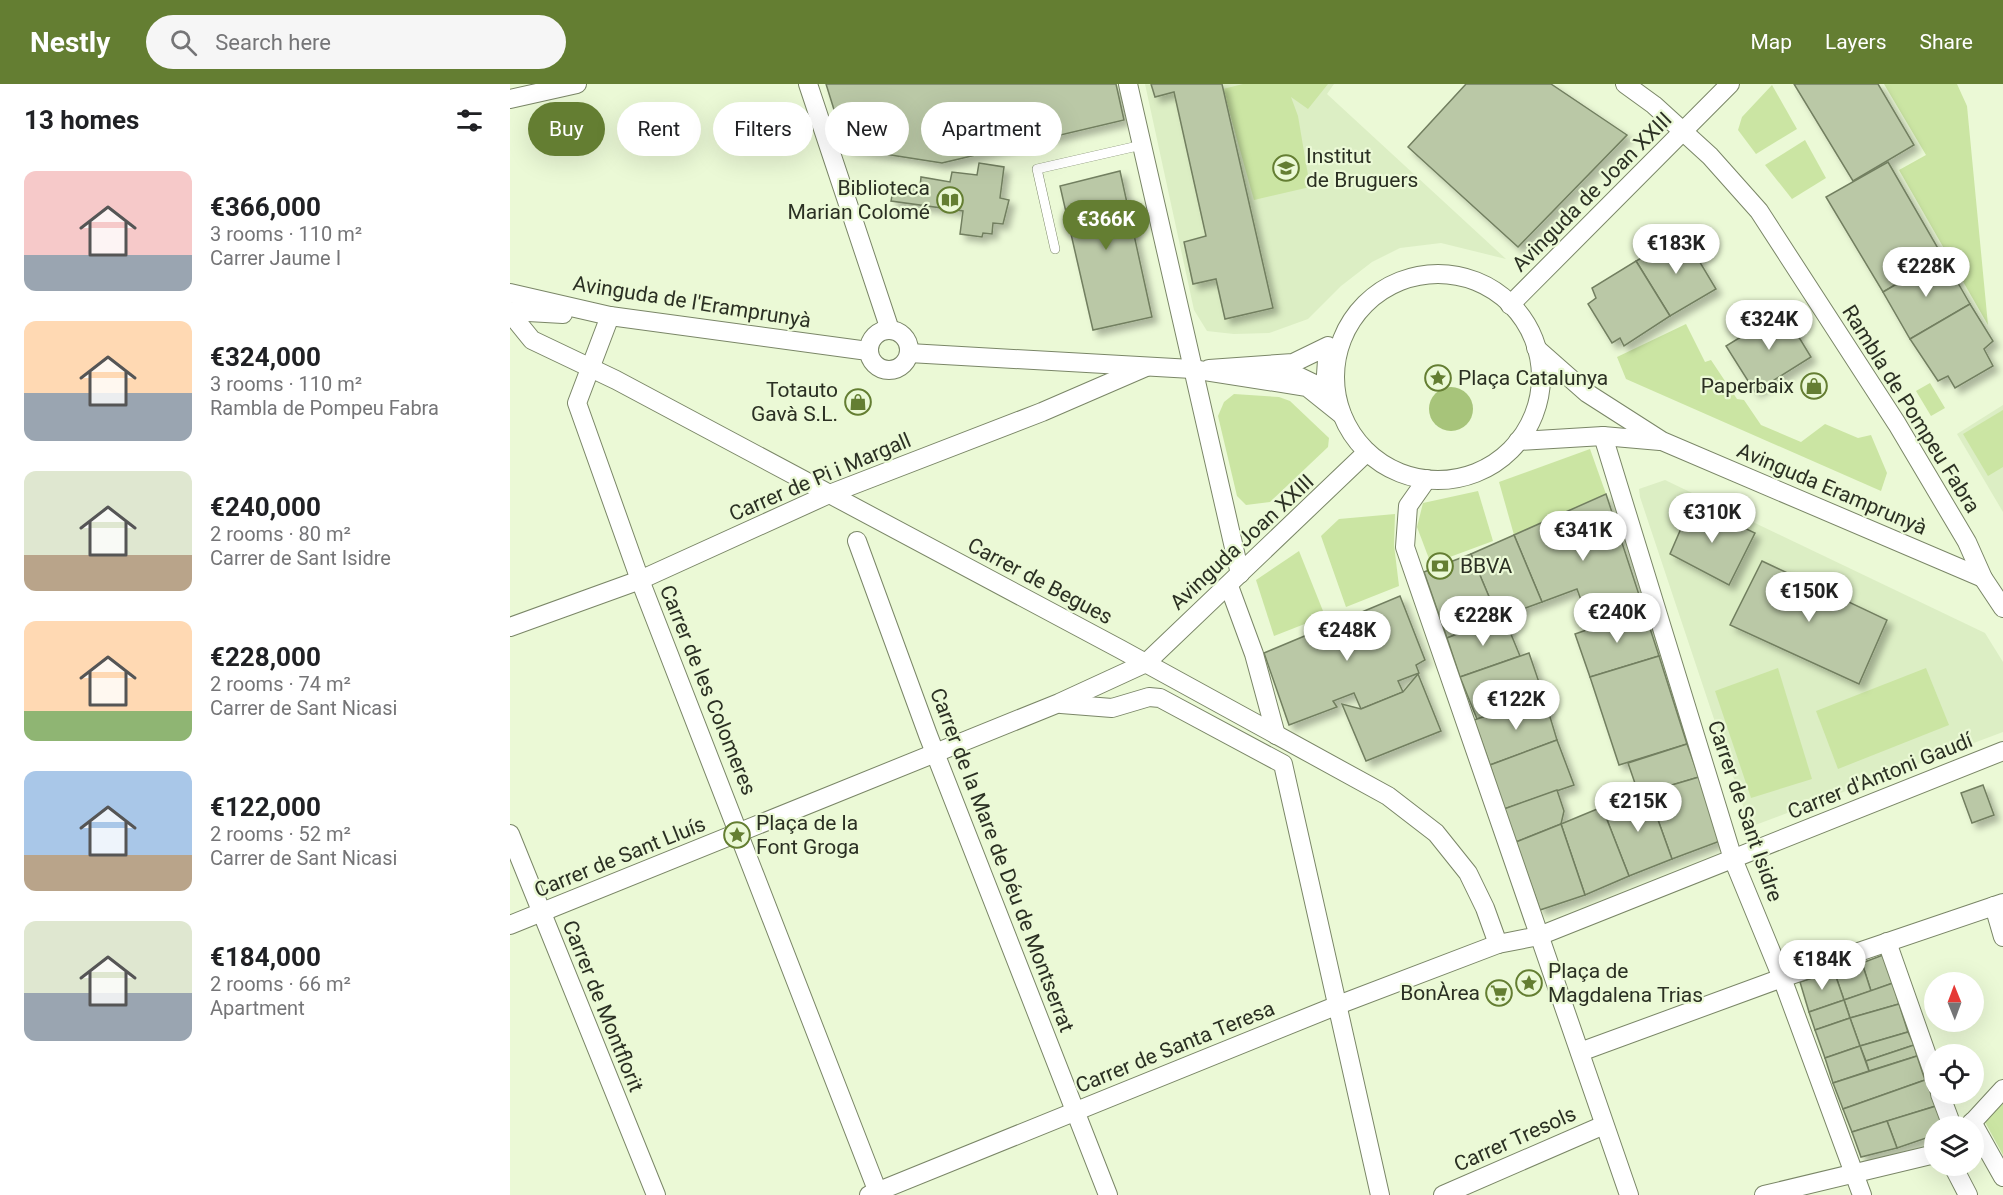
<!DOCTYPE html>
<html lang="en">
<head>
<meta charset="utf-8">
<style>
	body { margin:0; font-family:Roboto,sans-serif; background:#f6f6f6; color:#202124; height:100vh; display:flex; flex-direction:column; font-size:22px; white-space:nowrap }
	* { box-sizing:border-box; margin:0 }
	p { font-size:20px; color:#757577 }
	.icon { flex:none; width:33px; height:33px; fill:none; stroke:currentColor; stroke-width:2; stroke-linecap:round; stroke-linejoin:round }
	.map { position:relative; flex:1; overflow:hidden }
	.drawer { display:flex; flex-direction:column; background:#fff; width:510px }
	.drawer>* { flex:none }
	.hud { position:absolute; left:18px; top:18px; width:570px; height:54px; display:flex; gap:12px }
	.needle { width:39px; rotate:359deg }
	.controls { position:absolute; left:1414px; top:888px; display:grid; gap:12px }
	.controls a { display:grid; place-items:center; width:60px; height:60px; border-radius:50%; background:#fff; box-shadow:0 6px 24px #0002; font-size:30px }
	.price { position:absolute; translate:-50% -51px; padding:0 14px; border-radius:21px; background:#fff; color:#222; font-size:20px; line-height:39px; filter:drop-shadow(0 2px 3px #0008) }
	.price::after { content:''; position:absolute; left:50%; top:36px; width:18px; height:14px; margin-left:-9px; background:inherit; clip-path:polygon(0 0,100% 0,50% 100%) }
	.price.current { background:#647e32; color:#fff }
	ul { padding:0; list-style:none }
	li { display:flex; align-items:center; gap:18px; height:150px; padding:0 24px }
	li span { display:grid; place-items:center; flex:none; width:168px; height:120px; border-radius:12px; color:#555 }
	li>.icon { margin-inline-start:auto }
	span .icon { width:72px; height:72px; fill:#fffc; stroke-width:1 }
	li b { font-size:26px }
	h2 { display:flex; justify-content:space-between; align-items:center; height:72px; padding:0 24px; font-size:26px }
	.chip { padding:0 21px; border-radius:27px; background:#fff; box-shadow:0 6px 24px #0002; font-size:21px; line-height:54px }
	.chip.current { background:#647e32; color:#fff }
	header { display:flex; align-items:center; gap:36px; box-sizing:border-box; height:84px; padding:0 30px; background:#647e32; color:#fff }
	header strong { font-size:28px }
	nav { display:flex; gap:33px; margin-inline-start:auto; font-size:21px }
	.search { width:420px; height:54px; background:#f6f6f6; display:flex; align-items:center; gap:15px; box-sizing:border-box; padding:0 21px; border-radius:33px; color:#757577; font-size:22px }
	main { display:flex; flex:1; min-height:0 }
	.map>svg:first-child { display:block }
	.built { fill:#dceec4 }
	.green { fill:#cbe5a3 }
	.water { fill:#a7c47a }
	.building { fill:#bac8a6; stroke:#727f60; stroke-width:1.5; filter:url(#shadow) }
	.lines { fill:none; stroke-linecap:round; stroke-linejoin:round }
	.lane-casing { stroke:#7a8667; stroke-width:10 }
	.street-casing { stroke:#7a8667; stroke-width:20 }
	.lane { stroke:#fff; stroke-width:9 }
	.street { stroke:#fff; stroke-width:18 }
	.labels { text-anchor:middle; stroke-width:4.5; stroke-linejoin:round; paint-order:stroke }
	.poi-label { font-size:21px; fill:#2b3023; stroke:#ebf9d6; text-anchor:start }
	.street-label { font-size:21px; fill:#2b3023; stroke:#ebf9d6 }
</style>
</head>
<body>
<header>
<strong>Nestly</strong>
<div class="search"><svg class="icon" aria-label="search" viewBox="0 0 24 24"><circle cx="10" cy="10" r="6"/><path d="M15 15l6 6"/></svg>Search here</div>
<nav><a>Map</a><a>Layers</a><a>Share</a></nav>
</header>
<main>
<section class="drawer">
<h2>13 homes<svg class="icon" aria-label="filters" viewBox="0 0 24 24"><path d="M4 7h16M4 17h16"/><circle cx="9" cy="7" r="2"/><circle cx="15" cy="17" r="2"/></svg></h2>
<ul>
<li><span style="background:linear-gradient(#f6c9c9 70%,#9aa5b1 0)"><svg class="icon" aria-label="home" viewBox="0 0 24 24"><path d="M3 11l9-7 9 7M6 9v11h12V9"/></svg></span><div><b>€366,000</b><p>3 rooms · 110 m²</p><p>Carrer Jaume I</p></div></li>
<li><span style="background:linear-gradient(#ffd9b3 60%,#9aa5b1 0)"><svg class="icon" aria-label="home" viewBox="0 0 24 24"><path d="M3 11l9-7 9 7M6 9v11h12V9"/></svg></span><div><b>€324,000</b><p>3 rooms · 110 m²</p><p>Rambla de Pompeu Fabra</p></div></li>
<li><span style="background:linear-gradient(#dfe7d0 70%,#b9a48a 0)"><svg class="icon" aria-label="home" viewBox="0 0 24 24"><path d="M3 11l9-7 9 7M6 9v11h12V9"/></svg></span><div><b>€240,000</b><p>2 rooms · 80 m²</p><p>Carrer de Sant Isidre</p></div></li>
<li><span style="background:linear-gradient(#ffd9b3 75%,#8fb573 0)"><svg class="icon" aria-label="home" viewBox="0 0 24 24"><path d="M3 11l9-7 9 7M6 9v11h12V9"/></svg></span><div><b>€228,000</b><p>2 rooms · 74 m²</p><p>Carrer de Sant Nicasi</p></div></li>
<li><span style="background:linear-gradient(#a9c7e8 70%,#b9a48a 0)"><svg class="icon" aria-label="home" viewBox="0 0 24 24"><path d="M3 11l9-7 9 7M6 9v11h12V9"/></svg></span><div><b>€122,000</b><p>2 rooms · 52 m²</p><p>Carrer de Sant Nicasi</p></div></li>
<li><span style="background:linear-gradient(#dfe7d0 60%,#9aa5b1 0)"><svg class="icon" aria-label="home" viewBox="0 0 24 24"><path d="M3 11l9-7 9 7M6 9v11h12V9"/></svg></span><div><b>€184,000</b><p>2 rooms · 66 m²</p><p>Apartment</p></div></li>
</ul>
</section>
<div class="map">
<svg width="1493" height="1111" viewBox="0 0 1493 1111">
	<defs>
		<filter id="shadow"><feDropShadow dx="5.5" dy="5.5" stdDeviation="3" flood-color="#0004"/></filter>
	</defs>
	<rect width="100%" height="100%" fill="#ebf9d6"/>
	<g class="built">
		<path d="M 635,0 L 824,0 L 817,10 L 996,175 L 931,159 L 890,164 L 862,178 L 831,202 L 798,235 L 759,249 L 724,250 L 697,247 L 684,226 Z"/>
		<path d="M 1493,321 L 1493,428 L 1447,350 Z"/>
		<path d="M 1155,396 L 1475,549 L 1493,578 L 1493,648 L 1240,743 L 1130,413 L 1129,405 Z"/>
	</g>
	<g class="green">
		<path d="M 733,0 L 818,0 L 798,25 L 781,13 L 788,32 L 800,103 L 744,116 L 713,5 Z"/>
		<path d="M 1374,0 L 1447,0 L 1457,22 L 1478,241 L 1389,86 L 1416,71 Z"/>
		<path d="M 1262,1 L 1287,45 L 1246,70 L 1228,46 L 1232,33 Z"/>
		<path d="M 1295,56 L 1316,94 L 1282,115 L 1255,81 Z"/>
		<path d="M 1176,240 L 1195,278 L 1201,276 L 1227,315 L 1234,316 L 1251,341 L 1291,358 L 1315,340 L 1348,354 L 1361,351 L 1377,389 L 1371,407 L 1116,295 L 1107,273 Z"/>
		<path d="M 1420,299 L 1435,324 L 1421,332 L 1406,307 Z"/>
		<path d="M 724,310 L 769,313 L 780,317 L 819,354 L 818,363 L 760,418 L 736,421 L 727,412 L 708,332 L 714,318 Z"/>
		<path d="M 1493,326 L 1493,383 L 1478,392 L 1453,350 Z"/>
		<path d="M 1080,365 L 1096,410 L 1004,451 L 989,398 Z"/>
		<path d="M 968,407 L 983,457 L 921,480 L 907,443 L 913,419 Z"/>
		<path d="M 885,430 L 884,461 L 889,502 L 836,523 L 811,452 L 829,435 Z"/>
		<path d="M 789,467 L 815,532 L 764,552 L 746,496 Z"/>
		<path d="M 1268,584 L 1302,695 L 1241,714 L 1205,607 Z"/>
		<path d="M 1416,584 L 1439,641 L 1328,685 L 1306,627 Z"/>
		<path d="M 1493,1019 L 1493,1071 L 1475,1038 Z"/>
	</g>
	<circle class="water" cx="941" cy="325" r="22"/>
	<g class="building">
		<path d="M 316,0 L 606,0 L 614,36 L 432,79 L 336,64 Z"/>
		<path d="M 641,0 L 712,0 L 763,224 L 715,235 L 706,195 L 683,200 L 674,158 L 696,152 L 664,8 L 645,13 Z"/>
		<path d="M 956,0 L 1041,0 L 1117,51 L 1008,163 L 898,63 Z"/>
		<path d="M 1284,0 L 1368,0 L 1404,61 L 1343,97 Z"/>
		<path d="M 1378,78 L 1433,173 L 1373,208 L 1316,113 Z"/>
		<path d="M 469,79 L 494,83 L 490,114 L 499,116 L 493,140 L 483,139 L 482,150 L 473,149 L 472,153 L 450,150 L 453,127 L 381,117 L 384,100 L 410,104 L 411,93 L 440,98 L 442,88 L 467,91 Z"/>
		<path d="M 610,87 L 642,233 L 583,246 L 550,102 Z"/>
		<path d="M 1173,150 L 1206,205 L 1160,232 L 1126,177 Z"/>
		<path d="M 1433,173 L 1460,220 L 1400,255 L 1373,208 Z"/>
		<path d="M 1126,177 L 1160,232 L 1114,262 L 1110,254 L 1102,259 L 1078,220 L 1086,214 L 1082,204 Z"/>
		<path d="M 1460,220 L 1483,257 L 1474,265 L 1483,282 L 1445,304 L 1438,292 L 1428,297 L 1400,255 Z"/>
		<path d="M 1273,227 L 1301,273 L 1245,308 L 1216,262 Z"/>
		<path d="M 1096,410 L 1134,526 L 1081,544 L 1067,505 L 1032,518 L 1004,451 Z"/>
		<path d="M 1182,419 L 1245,449 L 1219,501 L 1160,470 Z"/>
		<path d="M 1004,451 L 1032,518 L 988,534 L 961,470 Z"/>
		<path d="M 961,470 L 988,534 L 937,554 L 914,488 Z"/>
		<path d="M 1252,477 L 1377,536 L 1349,600 L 1220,541 Z"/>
		<path d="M 890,512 L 915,576 L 906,581 L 909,589 L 888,597 L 893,608 L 851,625 L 844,609 L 823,617 L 827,623 L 779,641 L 754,569 Z"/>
		<path d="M 1134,526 L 1149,572 L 1080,593 L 1065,550 Z"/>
		<path d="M 988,534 L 998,543 L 1010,572 L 950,593 L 937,554 Z"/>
		<path d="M 1019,569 L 1034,613 L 967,635 L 950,593 Z"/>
		<path d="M 1149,572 L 1177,660 L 1109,681 L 1080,593 Z"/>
		<path d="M 908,590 L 931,647 L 856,677 L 832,620 L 851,625 L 893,608 Z"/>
		<path d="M 1034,613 L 1047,656 L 980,681 L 964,636 Z"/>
		<path d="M 1047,656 L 1064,701 L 994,725 L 980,681 Z"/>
		<path d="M 1177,660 L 1189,693 L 1129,711 L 1118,679 Z"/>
		<path d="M 1189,693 L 1210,757 L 1162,775 L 1138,708 Z"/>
		<path d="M 1473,701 L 1484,731 L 1462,739 L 1451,709 Z"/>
		<path d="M 1047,706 L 1054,727 L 1051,740 L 1006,758 L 994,725 Z"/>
		<path d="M 1138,708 L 1162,775 L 1119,792 L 1092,723 Z"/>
		<path d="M 1092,723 L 1119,792 L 1075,811 L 1051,740 Z"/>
		<path d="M 1051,740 L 1075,811 L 1030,826 L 1006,758 Z"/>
		<path d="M 1373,871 L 1383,899 L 1361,907 L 1352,879 Z"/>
		<path d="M 1352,879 L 1361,907 L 1334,916 L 1324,887 Z"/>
		<path d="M 1324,887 L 1334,916 L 1299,928 L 1290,898 Z"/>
		<path d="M 1383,899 L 1389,920 L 1340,934 L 1334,916 Z"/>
		<path d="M 1334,916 L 1340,934 L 1305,946 L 1299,928 Z"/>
		<path d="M 1389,920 L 1398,948 L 1350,962 L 1340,934 Z"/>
		<path d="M 1340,934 L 1350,962 L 1315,974 L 1305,946 Z"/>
		<path d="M 1398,948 L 1404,961 L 1356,977 L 1350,962 Z"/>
		<path d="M 1404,961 L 1407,972 L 1359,987 L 1356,977 Z"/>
		<path d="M 1350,962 L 1359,987 L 1323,999 L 1315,974 Z"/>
		<path d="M 1407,972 L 1415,996 L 1333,1025 L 1323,999 Z"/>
		<path d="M 1415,996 L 1426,1022 L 1342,1048 L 1333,1025 Z"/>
		<path d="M 1426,1022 L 1433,1042 L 1425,1042 L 1425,1051 L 1387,1064 L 1377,1037 Z"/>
		<path d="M 1377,1037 L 1387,1064 L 1351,1073 L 1342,1048 Z"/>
	</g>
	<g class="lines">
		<g class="lane-casing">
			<path id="lane" d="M 545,165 L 527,85 L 632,61"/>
		</g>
		<g class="street-casing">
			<g id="street">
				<path d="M 298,0 L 380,246"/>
				<path d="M 618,0 L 730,490"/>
				<path d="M 1115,0 L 1144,21 L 1200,72 L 1249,127 L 1387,340 L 1457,458 L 1473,494 L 1493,524"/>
				<path d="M 0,15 L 67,0"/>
				<circle cx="928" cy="293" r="103"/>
				<path d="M 0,209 L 100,232 L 358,267"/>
				<path d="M 1000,221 L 1220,0"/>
				<path d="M 0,227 L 53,230"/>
				<path d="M 0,229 L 22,256 L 106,296 L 610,565 L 878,712 L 926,749 L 958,789 L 975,824 L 988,860"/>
				<path d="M 100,232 L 67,319 L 130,496 L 369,1111"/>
				<circle cx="379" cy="266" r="20"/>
				<path d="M 818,262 L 815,305 L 786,291 L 699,285 L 783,279 Z"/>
				<path d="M 1026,264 L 1077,309 L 1152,357 L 1473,494"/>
				<path d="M 399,269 L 682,285 L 797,303 L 832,331"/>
				<path d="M 1093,352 L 1223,775 L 1272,894 L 1352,1111"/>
				<path d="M 1008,357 L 1093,352 L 1150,357"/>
				<path d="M 917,395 L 898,422 L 895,463 L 1119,1111"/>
				<path d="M 347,457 L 418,651 L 598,1111"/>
				<path d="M 719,502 L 744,570 L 766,651"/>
				<path d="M 0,543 L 130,496 L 317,411 L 532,328 L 636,283"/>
				<path d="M 551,620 L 602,624 L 639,613 L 650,614 L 773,680 L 870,1111"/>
				<path d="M 0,750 L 146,1111"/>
				<path d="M 1484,822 L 1493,853"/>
				<path d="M 0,841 L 549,619 L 636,579 L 857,368"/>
				<path d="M 1377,858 L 1425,994"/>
				<path d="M 1070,968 L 1272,894 L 1493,819"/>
				<path d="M 1430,1010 L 1442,1042"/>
				<path d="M 1462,1038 L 1493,1093"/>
				<path d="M 1459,1042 L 1493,1005"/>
				<path d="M 1443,1082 L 1458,1111"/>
				<path d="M 359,1111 L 828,921 L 988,860 L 1029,852 L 1493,667"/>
				<path d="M 933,1111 L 1094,1041"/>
				<path d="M 1254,1111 L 1425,1070"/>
			</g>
		</g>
		<use href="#lane" class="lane"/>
		<use href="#street" class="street"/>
	</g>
	<defs>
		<g id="school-ring" transform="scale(1.35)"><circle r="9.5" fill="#ebf9d6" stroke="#647e32" stroke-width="1.5"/><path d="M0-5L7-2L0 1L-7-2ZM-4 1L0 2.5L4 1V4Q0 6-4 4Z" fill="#647e32"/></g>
		<g id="library-ring" transform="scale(1.35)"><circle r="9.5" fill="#ebf9d6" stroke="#647e32" stroke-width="1.5"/><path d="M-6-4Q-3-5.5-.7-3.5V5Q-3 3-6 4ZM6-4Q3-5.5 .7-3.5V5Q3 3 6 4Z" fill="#647e32"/></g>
		<g id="sight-ring" transform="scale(1.35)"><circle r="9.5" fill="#ebf9d6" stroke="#647e32" stroke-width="1.5"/><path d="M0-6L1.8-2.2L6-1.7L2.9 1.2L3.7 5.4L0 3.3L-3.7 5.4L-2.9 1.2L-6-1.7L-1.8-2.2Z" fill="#647e32"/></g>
		<g id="shop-ring" transform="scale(1.35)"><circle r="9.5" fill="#ebf9d6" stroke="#647e32" stroke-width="1.5"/><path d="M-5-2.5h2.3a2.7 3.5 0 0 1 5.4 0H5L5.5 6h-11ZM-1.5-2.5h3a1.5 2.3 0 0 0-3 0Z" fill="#647e32"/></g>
		<g id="bank-ring" transform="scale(1.35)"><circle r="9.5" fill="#ebf9d6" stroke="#647e32" stroke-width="1.5"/><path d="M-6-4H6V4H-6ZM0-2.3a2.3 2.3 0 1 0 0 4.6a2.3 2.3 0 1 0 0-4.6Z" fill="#647e32"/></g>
		<g id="supermarket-ring" transform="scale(1.35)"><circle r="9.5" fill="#ebf9d6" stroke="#647e32" stroke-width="1.5"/><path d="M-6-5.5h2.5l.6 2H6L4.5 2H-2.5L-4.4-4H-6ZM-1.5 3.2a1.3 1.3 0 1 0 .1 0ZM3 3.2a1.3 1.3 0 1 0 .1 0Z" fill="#647e32"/></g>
	</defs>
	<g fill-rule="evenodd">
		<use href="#school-ring" x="776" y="84"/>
		<use href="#library-ring" x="440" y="116"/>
		<use href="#sight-ring" x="928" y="294"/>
		<use href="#shop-ring" x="1304" y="302"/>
		<use href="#shop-ring" x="348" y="318"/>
		<use href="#bank-ring" x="930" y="482"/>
		<use href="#sight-ring" x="227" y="751"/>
		<use href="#sight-ring" x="1019" y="899"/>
		<use href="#supermarket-ring" x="989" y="909"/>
	</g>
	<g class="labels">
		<g class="poi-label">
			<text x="796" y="79">Institut<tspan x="796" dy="24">de Bruguers</tspan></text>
			<text x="420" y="111" text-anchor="end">Biblioteca<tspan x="420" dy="24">Marian Colomé</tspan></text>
			<text x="948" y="301">Plaça Catalunya</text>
			<text x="1284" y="309" text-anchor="end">Paperbaix</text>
			<text x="328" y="313" text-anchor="end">Totauto<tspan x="328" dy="24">Gavà S.L.</tspan></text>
			<text x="950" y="489">BBVA</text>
			<text x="246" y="746">Plaça de la<tspan x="246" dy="24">Font Groga</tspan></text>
			<text x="1038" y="894">Plaça de<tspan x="1038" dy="24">Magdalena Trias</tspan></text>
			<text x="970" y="916" text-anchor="end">BonÀrea</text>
		</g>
		<g class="street-label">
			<text transform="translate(1082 108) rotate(-45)" y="7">Avinguda de Joan XXIII</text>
			<text transform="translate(182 218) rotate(9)" y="7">Avinguda de l'Eramprunyà</text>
			<text transform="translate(1401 325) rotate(58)" y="7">Rambla de Pompeu Fabra</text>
			<text transform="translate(310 393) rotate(-23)" y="7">Carrer de Pi i Margall</text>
			<text transform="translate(1322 405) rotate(23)" y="7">Avinguda Eramprunyà</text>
			<text transform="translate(732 458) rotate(-43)" y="7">Avinguda Joan XXIII</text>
			<text transform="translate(530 497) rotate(28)" y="7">Carrer de Begues</text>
			<text transform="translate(198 606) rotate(68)" y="7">Carrer de les Colomeres</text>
			<text transform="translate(1370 692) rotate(-22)" y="7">Carrer d'Antoni Gaudí</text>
			<text transform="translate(1235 727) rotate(71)" y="7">Carrer de Sant Isidre</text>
			<text transform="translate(110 773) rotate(-22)" y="7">Carrer de Sant Lluís</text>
			<text transform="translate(492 776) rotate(69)" y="7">Carrer de la Mare de Déu de Montserrat</text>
			<text transform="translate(93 922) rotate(68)" y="7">Carrer de Montflorit</text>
			<text transform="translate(665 963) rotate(-22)" y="7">Carrer de Santa Teresa</text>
			<text transform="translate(1005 1055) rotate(-24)" y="7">Carrer Tresols</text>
		</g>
	</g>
</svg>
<div class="controls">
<a><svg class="needle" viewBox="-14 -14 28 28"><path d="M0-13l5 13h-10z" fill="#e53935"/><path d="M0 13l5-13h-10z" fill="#757577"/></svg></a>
<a><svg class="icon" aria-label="locate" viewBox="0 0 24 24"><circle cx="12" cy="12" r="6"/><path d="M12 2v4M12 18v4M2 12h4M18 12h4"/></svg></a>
<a><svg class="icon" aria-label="layers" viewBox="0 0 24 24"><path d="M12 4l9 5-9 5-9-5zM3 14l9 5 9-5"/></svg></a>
</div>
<b class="price current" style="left:596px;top:167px">€366K</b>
<b class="price" style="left:1166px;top:191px">€183K</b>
<b class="price" style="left:1416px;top:214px">€228K</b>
<b class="price" style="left:1259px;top:267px">€324K</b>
<b class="price" style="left:1202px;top:460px">€310K</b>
<b class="price" style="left:1073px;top:478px">€341K</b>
<b class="price" style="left:1299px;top:539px">€150K</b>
<b class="price" style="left:1107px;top:560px">€240K</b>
<b class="price" style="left:973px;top:563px">€228K</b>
<b class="price" style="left:837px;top:578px">€248K</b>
<b class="price" style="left:1006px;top:647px">€122K</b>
<b class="price" style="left:1128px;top:749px">€215K</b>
<b class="price" style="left:1312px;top:907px">€184K</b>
<div class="hud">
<a class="chip current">Buy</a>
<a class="chip">Rent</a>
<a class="chip">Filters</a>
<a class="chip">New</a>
<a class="chip">Apartment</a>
</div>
</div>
</main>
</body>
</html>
